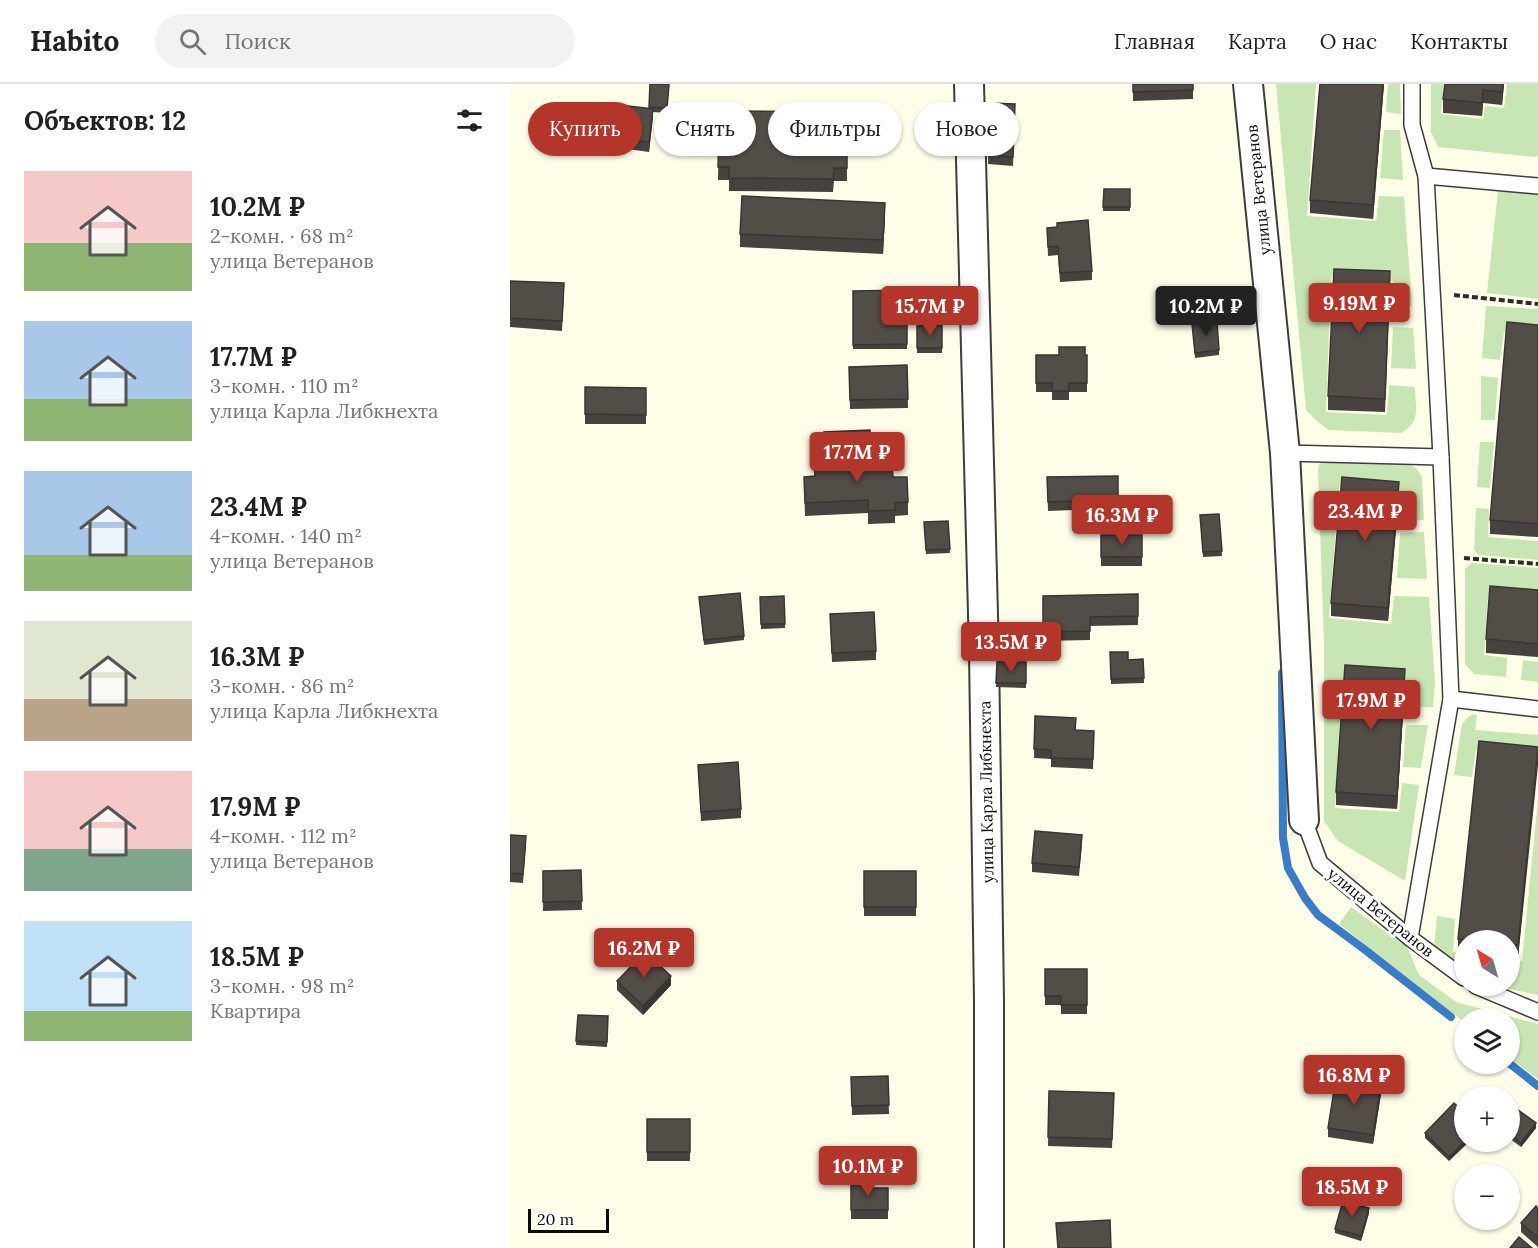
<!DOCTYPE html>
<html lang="ru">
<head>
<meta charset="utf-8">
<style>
	body { margin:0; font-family:Lora,serif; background:#f2f2f2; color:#202124; height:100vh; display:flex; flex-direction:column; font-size:22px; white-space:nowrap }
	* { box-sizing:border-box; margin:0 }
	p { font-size:20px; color:#757577 }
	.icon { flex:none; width:33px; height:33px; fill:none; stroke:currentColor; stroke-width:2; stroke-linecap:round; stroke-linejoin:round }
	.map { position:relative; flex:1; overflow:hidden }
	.panel { display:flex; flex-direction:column; background:#fff; width:510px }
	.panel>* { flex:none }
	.top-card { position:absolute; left:18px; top:18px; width:570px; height:54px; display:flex; gap:12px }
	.needle { width:39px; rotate:323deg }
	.buttons { position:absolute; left:944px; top:846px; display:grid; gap:12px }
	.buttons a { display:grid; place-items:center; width:66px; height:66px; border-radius:50%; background:#fff; box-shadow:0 2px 4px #0004; font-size:30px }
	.scale { position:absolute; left:18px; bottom:15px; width:81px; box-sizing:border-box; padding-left:6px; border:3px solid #0a0a0a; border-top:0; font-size:16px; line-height:21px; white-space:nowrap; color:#0a0a0a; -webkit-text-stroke:4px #fff; paint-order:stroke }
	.price { position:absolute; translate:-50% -51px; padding:0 14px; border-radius:6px; background:#b43529; color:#fff; font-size:20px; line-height:39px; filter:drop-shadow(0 2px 3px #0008) }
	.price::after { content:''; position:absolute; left:50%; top:36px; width:18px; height:14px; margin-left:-9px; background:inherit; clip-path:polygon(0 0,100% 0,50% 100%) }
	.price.active { background:#222; color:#fff }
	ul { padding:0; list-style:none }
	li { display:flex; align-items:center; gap:18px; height:150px; padding:0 24px }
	li span { display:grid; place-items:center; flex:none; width:168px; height:120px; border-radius:0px; color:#555 }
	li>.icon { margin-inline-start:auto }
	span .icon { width:72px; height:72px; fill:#fffc; stroke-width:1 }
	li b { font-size:26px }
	h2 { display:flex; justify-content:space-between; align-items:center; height:72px; padding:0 24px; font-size:26px }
	.pill { padding:0 21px; border-radius:27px; background:#fff; box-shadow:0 2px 4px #0004; font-size:21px; line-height:54px }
	.pill.active { background:#b43529; color:#fff }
	header { display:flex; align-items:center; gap:36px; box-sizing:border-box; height:84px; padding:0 30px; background:#fff; border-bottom:2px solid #e0e0e0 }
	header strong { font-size:28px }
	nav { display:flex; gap:33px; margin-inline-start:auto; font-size:21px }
	.search { width:420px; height:54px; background:#f2f2f2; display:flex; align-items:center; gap:15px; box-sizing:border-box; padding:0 21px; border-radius:33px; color:#757577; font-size:22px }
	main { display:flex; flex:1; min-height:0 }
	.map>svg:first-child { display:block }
	.grass { fill:#c8e6b4 }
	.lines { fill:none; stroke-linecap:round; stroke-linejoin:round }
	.stream { stroke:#397cc7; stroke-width:8 }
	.lane-casing { stroke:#3d3d3d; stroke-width:18 }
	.street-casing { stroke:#3d3d3d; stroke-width:32 }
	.path { stroke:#2c2c2c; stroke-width:4; stroke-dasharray:6 3; stroke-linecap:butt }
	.lane { stroke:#fff; stroke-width:15 }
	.street { stroke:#fff; stroke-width:28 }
	.wall { fill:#47423d }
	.shaded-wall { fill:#393632 }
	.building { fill:#524d47; stroke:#393632; stroke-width:1.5 }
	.labels { text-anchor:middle; stroke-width:6; stroke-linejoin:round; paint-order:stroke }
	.street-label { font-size:16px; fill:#0a0a0a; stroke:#fff }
</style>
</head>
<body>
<header>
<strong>Habito</strong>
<div class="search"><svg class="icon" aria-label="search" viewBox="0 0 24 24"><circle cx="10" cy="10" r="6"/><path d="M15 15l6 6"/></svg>Поиск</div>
<nav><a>Главная</a><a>Карта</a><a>О нас</a><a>Контакты</a></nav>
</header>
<main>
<section class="panel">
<h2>Объектов: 12<svg class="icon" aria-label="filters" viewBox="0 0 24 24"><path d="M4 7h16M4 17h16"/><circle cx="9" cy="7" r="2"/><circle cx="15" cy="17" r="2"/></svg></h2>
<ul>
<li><span style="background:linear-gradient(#f6c9c9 60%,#8fb573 0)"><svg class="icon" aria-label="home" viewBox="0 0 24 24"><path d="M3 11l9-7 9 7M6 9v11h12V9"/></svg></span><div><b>10.2M ₽</b><p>2-комн. · 68 m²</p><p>улица Ветеранов</p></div></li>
<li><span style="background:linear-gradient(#a9c7e8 65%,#8fb573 0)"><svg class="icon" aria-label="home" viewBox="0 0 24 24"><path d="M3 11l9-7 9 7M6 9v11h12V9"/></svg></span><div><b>17.7M ₽</b><p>3-комн. · 110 m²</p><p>улица Карла Либкнехта</p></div></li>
<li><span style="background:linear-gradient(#a9c7e8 70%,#8fb573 0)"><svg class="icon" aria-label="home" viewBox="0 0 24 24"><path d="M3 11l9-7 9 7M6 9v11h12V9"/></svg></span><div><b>23.4M ₽</b><p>4-комн. · 140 m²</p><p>улица Ветеранов</p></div></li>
<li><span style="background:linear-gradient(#dfe7d0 65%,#b9a48a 0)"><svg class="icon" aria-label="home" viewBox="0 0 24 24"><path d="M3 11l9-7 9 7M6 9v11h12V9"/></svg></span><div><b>16.3M ₽</b><p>3-комн. · 86 m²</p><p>улица Карла Либкнехта</p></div></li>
<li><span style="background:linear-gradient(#f6c9c9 65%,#7fa58c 0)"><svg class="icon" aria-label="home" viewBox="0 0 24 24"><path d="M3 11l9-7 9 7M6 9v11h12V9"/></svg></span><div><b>17.9M ₽</b><p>4-комн. · 112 m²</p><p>улица Ветеранов</p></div></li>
<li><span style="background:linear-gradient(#bfe0f5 75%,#8fb573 0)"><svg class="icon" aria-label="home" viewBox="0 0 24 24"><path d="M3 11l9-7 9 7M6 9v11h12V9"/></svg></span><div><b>18.5M ₽</b><p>3-комн. · 98 m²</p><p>Квартира</p></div></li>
</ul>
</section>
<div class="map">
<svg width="1028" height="1164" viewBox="0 0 1028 1164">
	<rect width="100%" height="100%" fill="#fefde8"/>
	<g class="grass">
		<path d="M 766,0 L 806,0 L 797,132 L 866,137 L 869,112 L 894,113 L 902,222 L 883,221 L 883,197 L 821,193 L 816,328 L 877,331 L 879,301 L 905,303 C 905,324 912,337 891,349 L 819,346 L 809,339 L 796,326 Z"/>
		<path d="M 878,0 L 890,0 L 891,30 L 876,28 Z"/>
		<path d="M 921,0 L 934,0 L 931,30 L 973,35 L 975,22 L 994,24 L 997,0 L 1028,0 L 1028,71 L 1026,73 L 928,63 L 921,48 Z"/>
		<path d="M 874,46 L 890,46 L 893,96 L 870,94 Z"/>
		<path d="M 988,107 L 1028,110 L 1028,215 L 977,209 Z"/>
		<path d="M 976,222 L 1028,225 L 1028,250 L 994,248 L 990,276 L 972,274 Z"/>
		<path d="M 883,243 L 903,244 L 906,285 L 881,284 Z"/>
		<path d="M 971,292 L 988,294 L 985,336 L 971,336 Z"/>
		<path d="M 970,358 L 984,358 L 980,404 L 967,403 Z"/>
		<path d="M 814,377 L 897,379 L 906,384 L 912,393 L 914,436 L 890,437 L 892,409 L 829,403 L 819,534 L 881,540 L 884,512 L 919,513 L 925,599 L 923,623 L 896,623 L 898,596 L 834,592 L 825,724 L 889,728 L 892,699 L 909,701 L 895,797 L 828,757 L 814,737 L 814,559 L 808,385 L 809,381 Z"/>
		<path d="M 966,424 L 979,425 L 978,453 L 1028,457 L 1028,476 L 969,471 L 964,466 Z"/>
		<path d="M 914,448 L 917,495 L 887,494 L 890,449 Z"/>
		<path d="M 962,479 L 1028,484 L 1028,517 L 978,513 L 974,571 L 997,574 L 996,593 L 964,590 L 955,580 L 955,485 Z"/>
		<path d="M 1013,576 L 1028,578 L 1028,598 L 1011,596 Z"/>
		<path d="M 963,630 L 967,631 L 965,646 L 1028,651 L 1028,673 L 966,666 L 962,693 L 944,691 L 952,640 L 957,634 Z"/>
		<path d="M 896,641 L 918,641 L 911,684 L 893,683 Z"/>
		<path d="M 1028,715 L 1028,911 L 986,902 L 999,902 L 999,876 L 1012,877 Z"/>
		<path d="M 841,823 L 897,863 L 909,891 L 946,918 L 1028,940 L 1028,995 L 999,973 L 999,934 L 954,934 L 954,938 L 829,840 Z"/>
		<path d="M 927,832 L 945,835 L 943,868 L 954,870 L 954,885 L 924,864 Z"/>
	</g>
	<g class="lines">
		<g class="stream">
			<path d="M 772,589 L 773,754 L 778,784 L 795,814 L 808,831 L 854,865 L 941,933"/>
			<path d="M 999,979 L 1028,1002"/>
		</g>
		<g class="lane-casing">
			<g id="lane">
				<path d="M 916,92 L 1028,102"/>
				<path d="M 775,369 L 931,373"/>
				<path d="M 941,615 L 1028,625"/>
				<path d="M 794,736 L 810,779 L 900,854 L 954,894"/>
				<path d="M 900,854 L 941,615 L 931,373 L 916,92 L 902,41 L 902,0"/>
				<path d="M 966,902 L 1028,928"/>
			</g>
		</g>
		<g class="street-casing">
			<g id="street">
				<path d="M 459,0 L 474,568 L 479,917 L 479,1164"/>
				<path d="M 738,0 L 775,369 L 794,736"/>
			</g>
		</g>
		<g class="path">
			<path d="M 944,211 L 1028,220"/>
			<path d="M 954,474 L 1028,480"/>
		</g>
		<use href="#lane" class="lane"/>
		<use href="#street" class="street"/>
	</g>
	<g class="wall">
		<path d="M 140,0 L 159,0 L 157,29 L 143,28 L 139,68 L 89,61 L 89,52 L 139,24 Z"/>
		<path d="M 623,0 L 683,0 L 683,15 L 623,17 Z"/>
		<path d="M 874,0 L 863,135 L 800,129 L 800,116 Z"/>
		<path d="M 994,0 L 992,21 L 973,19 L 972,32 L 933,29 L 933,15 Z"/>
		<path d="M 479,19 L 505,20 L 503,82 L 478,80 Z"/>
		<path d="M 326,40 L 337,41 L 337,97 L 324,97 L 323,108 L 219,107 L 219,96 L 208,96 L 209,44 Z"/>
		<path d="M 594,105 L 620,105 L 620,127 L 593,127 Z"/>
		<path d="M 375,132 L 373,170 L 230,163 L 230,150 Z"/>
		<path d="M 537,144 L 582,187 L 582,196 L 550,198 L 548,171 L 538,172 Z"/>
		<path d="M 880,200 L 875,328 L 818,326 L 818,312 Z"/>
		<path d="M 0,203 L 54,208 L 52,247 L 0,243 Z"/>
		<path d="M 397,206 L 397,265 L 343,265 L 343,207 Z"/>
		<path d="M 682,240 L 709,266 L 709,271 L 685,274 Z"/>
		<path d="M 432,241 L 432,269 L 407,269 L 407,242 Z"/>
		<path d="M 1028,241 L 1028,453 L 980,450 L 980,436 Z"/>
		<path d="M 526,271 L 577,271 L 577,308 L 559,308 L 559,316 L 542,316 L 542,308 L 526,308 Z"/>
		<path d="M 397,281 L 398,324 L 340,325 L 339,283 Z"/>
		<path d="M 75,303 L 136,304 L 136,340 L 75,340 Z"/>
		<path d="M 360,346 L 361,373 L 383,393 L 398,418 L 398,431 L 385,432 L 385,439 L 358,440 L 358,429 L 295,432 L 294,393 L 304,392 L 315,375 L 314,348 Z"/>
		<path d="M 608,392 L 608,425 L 583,426 L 583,435 L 564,435 L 564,426 L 538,427 L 537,393 Z"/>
		<path d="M 889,411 L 878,537 L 821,532 L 821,519 Z"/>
		<path d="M 709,430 L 712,472 L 693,473 L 690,431 Z"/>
		<path d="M 438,437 L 440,469 L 416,470 L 414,438 Z"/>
		<rect x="591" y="451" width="41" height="31"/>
		<path d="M 1028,506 L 1028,573 L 976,569 L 976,555 Z"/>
		<path d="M 628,510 L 628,541 L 580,542 L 580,556 L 533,557 L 533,512 Z"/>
		<path d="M 274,512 L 275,544 L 251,545 L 250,513 Z"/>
		<path d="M 189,513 L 234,552 L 234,556 L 194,561 Z"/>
		<path d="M 320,530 L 366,567 L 366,576 L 322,578 Z"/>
		<path d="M 600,568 L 618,576 L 633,575 L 634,599 L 601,600 Z"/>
		<path d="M 487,578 L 516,578 L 516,604 L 486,603 Z"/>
		<path d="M 895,599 L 887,725 L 826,721 L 826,708 Z"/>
		<path d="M 525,632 L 566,646 L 584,647 L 583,685 L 541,683 L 541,675 L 524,674 Z"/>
		<path d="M 1028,663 L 1008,874 L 999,873 L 999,856 L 954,856 L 954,868 L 948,868 L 948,855 Z"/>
		<path d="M 188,681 L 231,725 L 231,734 L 191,737 Z"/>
		<path d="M 0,751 L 16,761 L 13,799 L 0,798 Z"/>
		<path d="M 572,760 L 569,792 L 522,788 L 522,779 Z"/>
		<path d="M 71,786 L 72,826 L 33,827 L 33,787 Z"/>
		<rect x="354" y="787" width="52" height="45"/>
		<path d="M 535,885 L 577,885 L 577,930 L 551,930 L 551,921 L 535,921 Z"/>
		<path d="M 107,897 L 161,901 L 133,931 L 107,906 Z"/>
		<path d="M 68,931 L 98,932 L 97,963 L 66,961 Z"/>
		<path d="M 378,992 L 379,1030 L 342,1031 L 341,993 Z"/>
		<path d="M 539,1007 L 604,1009 L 602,1064 L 538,1062 Z"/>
		<path d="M 871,1010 L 863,1060 L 818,1053 L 818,1044 Z"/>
		<path d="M 944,1019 L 939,1077 L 915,1054 L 915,1049 Z"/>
		<path d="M 999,1030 L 1026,1044 L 1011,1063 L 999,1054 Z"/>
		<rect x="137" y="1035" width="43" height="42"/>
		<path d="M 341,1096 L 358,1104 L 378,1104 L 378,1135 L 341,1135 Z"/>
		<path d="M 1028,1125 L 1028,1163 L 1011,1148 L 1011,1139 Z"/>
		<path d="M 859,1129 L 851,1157 L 825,1149 L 825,1145 Z"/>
	</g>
	<g class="shaded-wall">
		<path d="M 873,0 L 874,0 L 863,135 L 863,121 Z"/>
		<path d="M 993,0 L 994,0 L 992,21 L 992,8 Z"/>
		<path d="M 973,6 L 973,19 L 972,32 L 972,19 Z"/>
		<path d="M 143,25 L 143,34 L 139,68 L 139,58 Z"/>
		<path d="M 375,119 L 375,132 L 373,170 L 373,156 Z"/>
		<path d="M 889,398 L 889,411 L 878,537 L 878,524 Z"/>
		<path d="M 895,585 L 895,599 L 887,725 L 887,712 Z"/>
		<path d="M 1028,667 L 1028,681 L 1008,874 L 1008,861 Z"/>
		<path d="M 161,892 L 161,901 L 133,931 L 133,922 Z"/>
		<path d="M 871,1001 L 871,1010 L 863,1060 L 863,1051 Z"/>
		<path d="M 1026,1039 L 1026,1044 L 1011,1063 L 1011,1059 Z"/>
		<path d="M 954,1058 L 959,1058 L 939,1077 L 939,1073 Z"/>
		<path d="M 859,1124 L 859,1129 L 851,1157 L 851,1152 Z"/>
	</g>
	<g class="building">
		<path d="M 140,0 L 159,0 L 157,24 L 139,23 Z"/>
		<path d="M 623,0 L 683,0 L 683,6 L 623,8 Z"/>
		<path d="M 810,0 L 873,0 L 863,121 L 800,116 Z"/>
		<path d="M 935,0 L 993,0 L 992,8 L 973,6 L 972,19 L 933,15 Z"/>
		<path d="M 93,19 L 143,25 L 139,58 L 89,52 Z"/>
		<path d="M 479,19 L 505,20 L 503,73 L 478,71 Z"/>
		<path d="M 217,27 L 326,28 L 326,40 L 337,41 L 337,84 L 324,84 L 323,95 L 219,94 L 219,83 L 208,83 L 209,44 L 217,44 Z"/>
		<path d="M 594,105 L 620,105 L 620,123 L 593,123 Z"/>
		<path d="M 232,112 L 375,119 L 373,156 L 230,150 Z"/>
		<path d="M 578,136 L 582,187 L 550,189 L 548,162 L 538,163 L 537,144 L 547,143 L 547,139 Z"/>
		<path d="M 824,185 L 880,187 L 875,315 L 818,312 Z"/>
		<path d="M 0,197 L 54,199 L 52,237 L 0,234 Z"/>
		<path d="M 397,206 L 397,260 L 343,261 L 343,207 Z"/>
		<path d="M 707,238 L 709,266 L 685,269 L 682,240 Z"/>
		<path d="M 997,238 L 1028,241 L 1028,440 L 980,436 Z"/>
		<path d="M 432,241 L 432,264 L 407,264 L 407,242 Z"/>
		<path d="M 549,263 L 575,263 L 575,271 L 577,271 L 577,299 L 559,299 L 559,307 L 542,307 L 542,299 L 526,299 L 526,271 L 549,271 Z"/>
		<path d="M 397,281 L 398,315 L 340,316 L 339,283 Z"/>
		<path d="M 75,303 L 136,304 L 136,331 L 75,330 Z"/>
		<path d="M 360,346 L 361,366 L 315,368 L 314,348 Z"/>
		<path d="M 381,372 L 383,393 L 397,393 L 398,418 L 385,419 L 385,426 L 358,427 L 358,416 L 295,419 L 294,393 L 305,392 L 304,376 Z"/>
		<path d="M 608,392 L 608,416 L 583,417 L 583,426 L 564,426 L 564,417 L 538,418 L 537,393 Z"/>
		<path d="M 832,393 L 889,398 L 878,524 L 821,519 Z"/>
		<path d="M 709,430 L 712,467 L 693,468 L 690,431 Z"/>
		<path d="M 438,437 L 440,465 L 416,466 L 414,438 Z"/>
		<rect x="591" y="451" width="41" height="22"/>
		<path d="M 980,502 L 1028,506 L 1028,560 L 976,555 Z"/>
		<path d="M 230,509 L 234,552 L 194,556 L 189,513 Z"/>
		<path d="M 628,510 L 628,532 L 580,533 L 580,547 L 533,548 L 533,512 Z"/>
		<path d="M 274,512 L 275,540 L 251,540 L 250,513 Z"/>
		<path d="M 364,528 L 366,567 L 322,569 L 320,530 Z"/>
		<path d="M 600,568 L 618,568 L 618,576 L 633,575 L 634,594 L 601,595 Z"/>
		<path d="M 487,578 L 516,578 L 516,599 L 486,599 Z"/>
		<path d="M 835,581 L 895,585 L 887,712 L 826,708 Z"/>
		<path d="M 525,632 L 566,634 L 565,646 L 584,647 L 583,675 L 541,674 L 541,666 L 524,665 Z"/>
		<path d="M 969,657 L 1028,663 L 1008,861 L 999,860 L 999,856 L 966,856 L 948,855 Z"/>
		<path d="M 228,678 L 231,725 L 191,728 L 188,681 Z"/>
		<path d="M 525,747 L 572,751 L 569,783 L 522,779 Z"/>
		<path d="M 0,751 L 16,752 L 13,790 L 0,789 Z"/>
		<path d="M 71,786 L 72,817 L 33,818 L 33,787 Z"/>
		<rect x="354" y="787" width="52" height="36"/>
		<path d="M 135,868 L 161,892 L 133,922 L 107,897 Z"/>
		<path d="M 535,885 L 577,885 L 577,921 L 551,921 L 551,912 L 535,912 Z"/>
		<path d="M 68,931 L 98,932 L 97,958 L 66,957 Z"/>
		<path d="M 378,992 L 379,1021 L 342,1022 L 341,993 Z"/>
		<path d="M 826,994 L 871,1001 L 863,1051 L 818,1044 Z"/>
		<path d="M 539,1007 L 604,1009 L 602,1055 L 538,1053 Z"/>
		<path d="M 944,1019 L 954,1029 L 954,1058 L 939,1073 L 915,1049 Z"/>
		<path d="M 1004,1023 L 1026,1039 L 1011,1059 L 999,1049 L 999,1030 Z"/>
		<rect x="137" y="1035" width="43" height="33"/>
		<path d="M 341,1096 L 358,1096 L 358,1104 L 378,1104 L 378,1126 L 341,1126 Z"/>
		<path d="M 833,1117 L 859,1124 L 851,1152 L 825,1145 Z"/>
		<path d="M 1026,1122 L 1028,1125 L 1028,1154 L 1011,1139 Z"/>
		<path d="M 600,1136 L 601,1164 L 548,1164 L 546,1139 Z"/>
		<path d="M 1009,1153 L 1022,1164 L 1000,1164 Z"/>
	</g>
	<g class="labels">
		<g class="street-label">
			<text transform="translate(748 106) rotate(-96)" y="6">улица Ветеранов</text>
			<text transform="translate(476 708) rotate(-91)" y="6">улица Карла Либкнехта</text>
			<text transform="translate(871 828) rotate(39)" y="6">улица Ветеранов</text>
		</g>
	</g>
</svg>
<div class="buttons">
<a><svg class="needle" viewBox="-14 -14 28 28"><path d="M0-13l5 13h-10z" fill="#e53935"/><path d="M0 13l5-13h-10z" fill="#757577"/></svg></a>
<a><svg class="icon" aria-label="layers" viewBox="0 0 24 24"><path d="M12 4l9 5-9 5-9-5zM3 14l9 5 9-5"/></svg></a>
<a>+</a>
<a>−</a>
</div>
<div class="scale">20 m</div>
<b class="price" style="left:849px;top:250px">9.19M ₽</b>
<b class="price" style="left:420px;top:253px">15.7M ₽</b>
<b class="price active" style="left:696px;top:253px">10.2M ₽</b>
<b class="price" style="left:347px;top:399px">17.7M ₽</b>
<b class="price" style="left:855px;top:458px">23.4M ₽</b>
<b class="price" style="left:612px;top:462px">16.3M ₽</b>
<b class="price" style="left:501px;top:589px">13.5M ₽</b>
<b class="price" style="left:861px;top:647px">17.9M ₽</b>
<b class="price" style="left:134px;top:895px">16.2M ₽</b>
<b class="price" style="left:844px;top:1022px">16.8M ₽</b>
<b class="price" style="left:358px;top:1113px">10.1M ₽</b>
<b class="price" style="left:842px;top:1134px">18.5M ₽</b>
<div class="top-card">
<a class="pill active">Купить</a>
<a class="pill">Снять</a>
<a class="pill">Фильтры</a>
<a class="pill">Новое</a>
</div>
</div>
</main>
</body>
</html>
